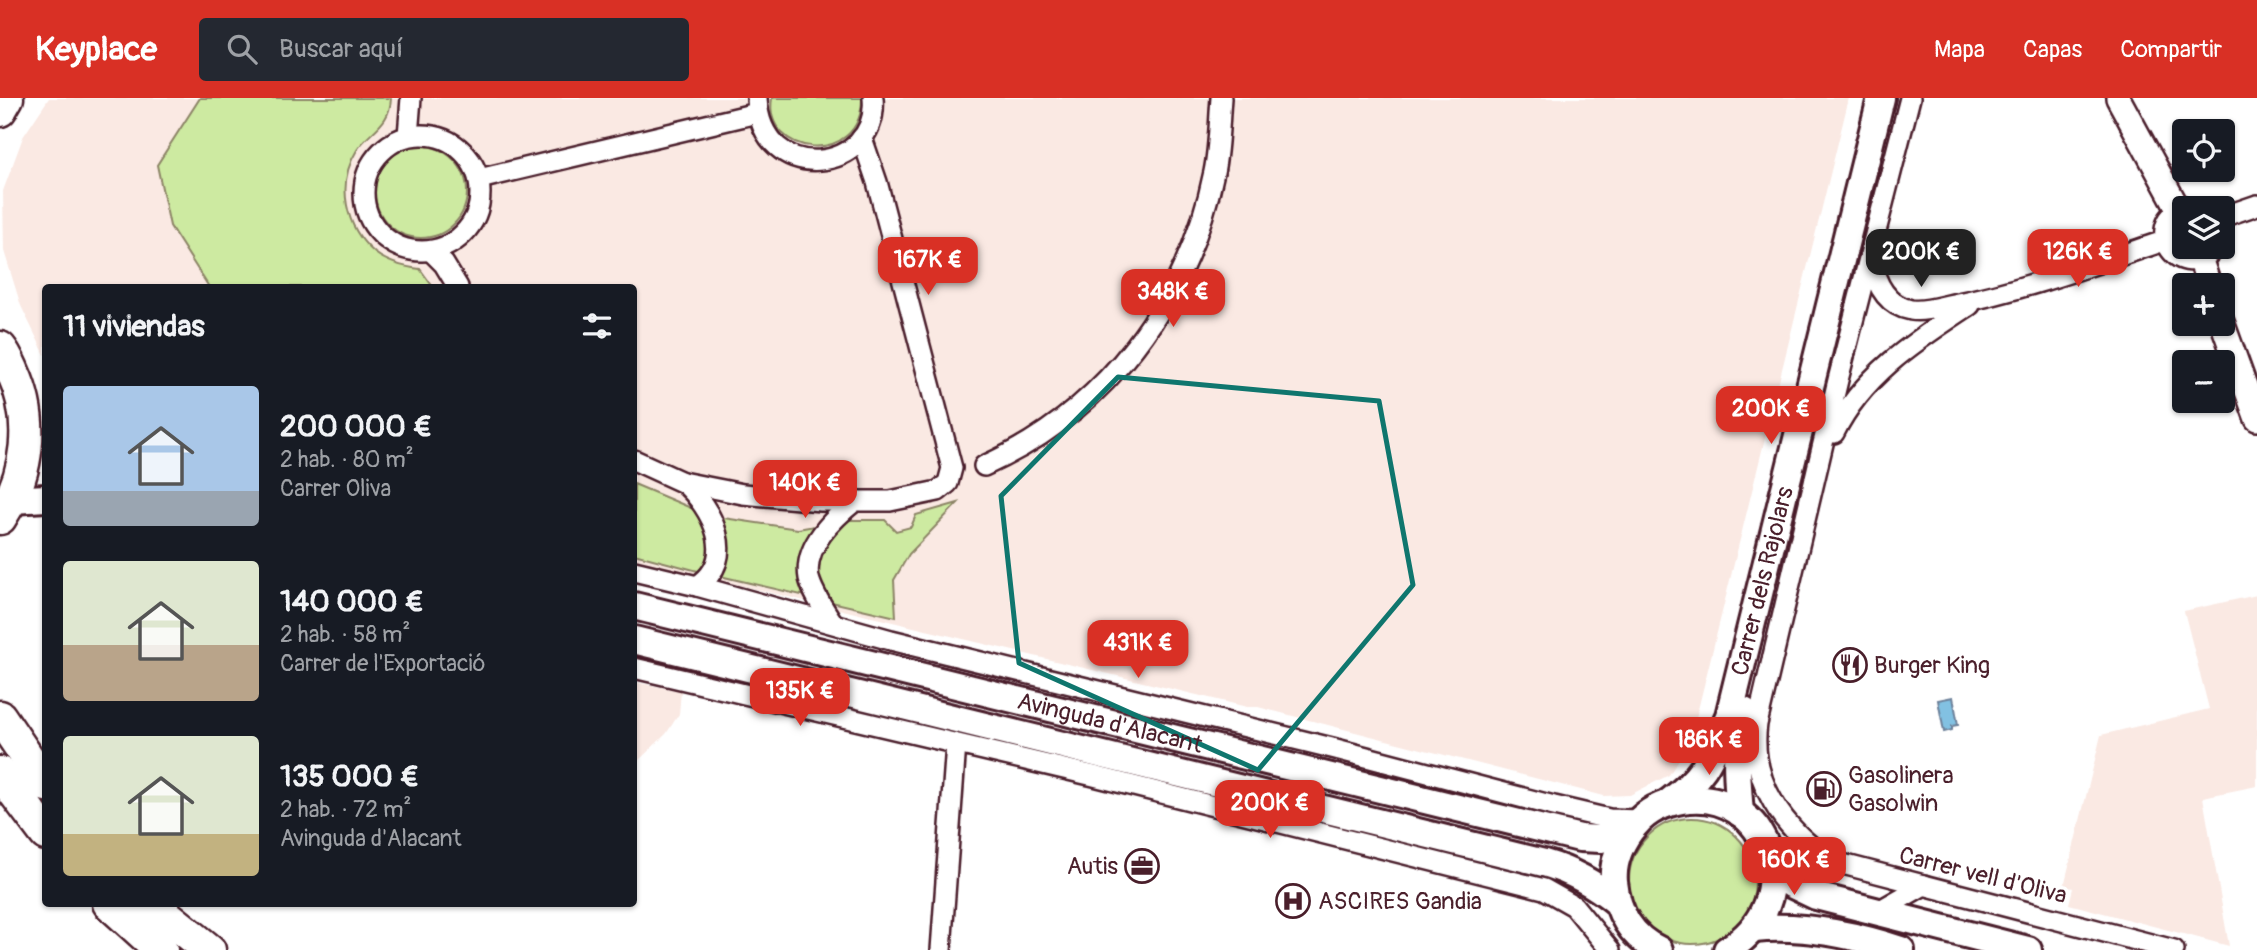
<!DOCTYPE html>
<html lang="es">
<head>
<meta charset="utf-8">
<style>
	body { margin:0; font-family:Pangolin,sans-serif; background:#242831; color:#f1f3f6; height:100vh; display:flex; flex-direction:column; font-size:26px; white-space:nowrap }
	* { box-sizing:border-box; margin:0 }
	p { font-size:23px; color:#9ea1a6 }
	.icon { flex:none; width:38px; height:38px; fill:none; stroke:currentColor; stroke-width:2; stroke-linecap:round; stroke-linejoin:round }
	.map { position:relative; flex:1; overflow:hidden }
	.side { position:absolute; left:42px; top:186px; width:595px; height:623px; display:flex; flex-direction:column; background:#171b24; border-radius:7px; box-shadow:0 2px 5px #0004 }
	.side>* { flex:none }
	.fabs { position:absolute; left:2172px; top:21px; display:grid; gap:14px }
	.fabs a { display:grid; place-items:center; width:63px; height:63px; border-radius:7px; background:#171b24; box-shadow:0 2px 5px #0004; font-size:35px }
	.price { position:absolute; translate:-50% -60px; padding:0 16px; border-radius:14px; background:#d93025; color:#fff; font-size:23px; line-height:46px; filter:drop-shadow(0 2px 4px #0008) }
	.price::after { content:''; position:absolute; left:50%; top:42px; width:21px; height:16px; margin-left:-10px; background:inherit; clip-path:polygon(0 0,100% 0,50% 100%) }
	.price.selected { background:#222; color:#fff }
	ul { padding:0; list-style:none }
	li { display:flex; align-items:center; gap:21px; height:175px; padding:0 21px }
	li span { display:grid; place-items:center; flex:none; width:196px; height:140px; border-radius:7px; color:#555 }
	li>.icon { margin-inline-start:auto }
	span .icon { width:84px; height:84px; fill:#fffc; stroke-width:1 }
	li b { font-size:30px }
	h2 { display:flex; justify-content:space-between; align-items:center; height:84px; padding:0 21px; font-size:30px }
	header { display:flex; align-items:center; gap:42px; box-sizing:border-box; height:98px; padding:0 35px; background:#d93025; color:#fff }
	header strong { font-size:33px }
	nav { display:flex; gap:38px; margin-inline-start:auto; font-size:24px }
	.search { width:490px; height:63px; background:#242831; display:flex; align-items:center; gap:18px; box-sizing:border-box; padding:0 24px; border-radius:7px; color:#9ea1a6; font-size:26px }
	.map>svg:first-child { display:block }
	.built { fill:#fae9e3 }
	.green { fill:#cdeaa1; stroke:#8c8466; stroke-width:2 }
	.water { fill:#82c1e2; stroke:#6c8099; stroke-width:2 }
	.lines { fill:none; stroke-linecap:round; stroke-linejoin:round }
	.minor-casing { stroke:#4a1f2b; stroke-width:24 }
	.tertiary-casing { stroke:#4a1f2b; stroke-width:28 }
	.secondary-casing { stroke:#4a1f2b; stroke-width:32 }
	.trunk-casing { stroke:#4a1f2b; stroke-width:37 }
	.minor { stroke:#fff; stroke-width:19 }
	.tertiary { stroke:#fff; stroke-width:23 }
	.secondary { stroke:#fff; stroke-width:26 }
	.trunk { stroke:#fff; stroke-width:32 }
	.marked { fill:none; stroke:#0f766e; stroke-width:5; stroke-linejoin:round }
	.labels { text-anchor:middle; stroke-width:7; stroke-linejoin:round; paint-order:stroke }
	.street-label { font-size:24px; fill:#4a1f2b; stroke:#fff }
	.poi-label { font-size:24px; fill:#4a1f2b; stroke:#fff; text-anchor:start }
</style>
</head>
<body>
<header>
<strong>Keyplace</strong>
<div class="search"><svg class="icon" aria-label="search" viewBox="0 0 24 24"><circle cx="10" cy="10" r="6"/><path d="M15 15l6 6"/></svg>Buscar aquí</div>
<nav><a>Mapa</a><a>Capas</a><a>Compartir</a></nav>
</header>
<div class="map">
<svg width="2257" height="852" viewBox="0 0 2257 852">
	<rect width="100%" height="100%" fill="#fff"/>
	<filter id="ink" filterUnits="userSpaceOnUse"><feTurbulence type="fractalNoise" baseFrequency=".0143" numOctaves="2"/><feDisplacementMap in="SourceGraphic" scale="14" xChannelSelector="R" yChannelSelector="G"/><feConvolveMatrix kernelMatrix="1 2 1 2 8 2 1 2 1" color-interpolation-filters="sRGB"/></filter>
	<g filter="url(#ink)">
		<g class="built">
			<path d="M 49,0 L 1849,0 L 1690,644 L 1669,677 L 1630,697 L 1604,698 L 1258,609 L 1247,609 L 634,462 L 634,189 L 46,189 L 45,257 L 21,208 L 4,153 L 3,93 L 23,39 Z"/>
			<path d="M 2257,497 L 2257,688 L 2203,699 L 2229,848 L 2069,806 L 2073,790 L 2064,788 L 2101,637 L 2209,611 L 2184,513 Z"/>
			<path d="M 634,584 L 681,593 L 679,616 L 666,636 L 634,667 Z"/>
		</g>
		<g class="green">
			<path d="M 200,0 L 391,0 C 390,28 370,32 357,52 C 336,86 345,130 375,155 C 388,165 404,169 420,171 L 433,189 L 209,189 L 170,128 L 157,67 Z"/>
			<path d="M 772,0 L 862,0 C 862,70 762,59 772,0 Z"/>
			<circle cx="421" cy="94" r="46"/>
			<path d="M 634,386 L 710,418 L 798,431 L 847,422 L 885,422 L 896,433 L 911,429 L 916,417 L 958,405 L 909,456 L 894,482 L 896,519 L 694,472 L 634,456 Z"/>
			<circle cx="1692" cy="783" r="63"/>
		</g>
		<path class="water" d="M 1953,599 L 1958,627 L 1952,628 L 1952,632 L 1944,634 L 1938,602 Z"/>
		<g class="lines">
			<g class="minor-casing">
				<g id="minor">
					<path d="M 757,0 C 760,90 880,76 873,0"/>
					<path d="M 1910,0 L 1838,282 L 1757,626 C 1749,684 1784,732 1831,763 L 2174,852"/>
					<circle cx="422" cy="95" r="58"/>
					<path d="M 408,38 L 411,0"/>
					<path d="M 479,81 L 757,15"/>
					<path d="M 2222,119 L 2257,107"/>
					<path d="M 431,153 L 444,166 L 458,189"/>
					<path d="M 1871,161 C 1875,183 1885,207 1911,212 C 1924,214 1939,209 1953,206 C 2025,192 2097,165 2167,142"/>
					<path d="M 1834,335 C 1863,276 1917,242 1970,207"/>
					<path d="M 634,362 L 682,384 L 743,396 L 821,403 L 890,403 L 938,393 L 948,385 L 952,370 L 877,84 L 862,40"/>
					<path d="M 984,368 C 1105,314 1188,203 1214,74 C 1219,50 1219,25 1221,0"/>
					<path d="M 683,384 C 712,410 739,461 697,488"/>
					<path d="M 634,473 L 697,488 L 891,542 L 1336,651 L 1554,708 L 1609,721 L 1639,722"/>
					<path d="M 833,525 C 824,511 813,496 809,480 C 803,448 834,420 856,402"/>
					<path d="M 634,570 L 1094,678 L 1544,791 L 1574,808 L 1610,852"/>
					<path d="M 1877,814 L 1924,787"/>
					<path d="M 941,852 L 956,646"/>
				</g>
			</g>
			<g class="tertiary-casing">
				<g id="tertiary">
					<path d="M 2118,0 L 2180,114"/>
					<path d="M 2184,112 C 2144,129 2182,185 2213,149"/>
					<path d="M 2200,160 L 2209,187"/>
					<path d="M 2222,224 L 2257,321"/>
				</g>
			</g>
			<g class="secondary-casing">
				<g id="secondary">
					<path d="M 12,402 L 46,400"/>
					<path id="s1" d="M 634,508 L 1580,740 L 1601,741 L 1628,735"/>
					<path d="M 634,542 L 1544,765 C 1572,773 1594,785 1617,804"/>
					<path id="s2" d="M 1668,705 C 1706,677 1711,659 1729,618 L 1881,0"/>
					<path d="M 1740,715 C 1737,680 1734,648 1744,613"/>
					<path d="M 1770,757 L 1791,786 L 1816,798 L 2028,852"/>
					<path d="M 1754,831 C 1804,826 1855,837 1901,852"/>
					<path d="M 1659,852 C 1631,839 1617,814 1614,784 C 1612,763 1622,741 1636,726 C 1648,712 1664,705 1682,702 C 1770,688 1808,804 1727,852"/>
				</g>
			</g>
			<g class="trunk-casing">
				<g id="trunk">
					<path d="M 0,12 L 7,0"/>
					<path d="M 0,250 C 6,257 9,265 13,274 C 35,322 29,376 0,420"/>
					<path d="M 0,619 L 46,687"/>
					<path d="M 0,675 L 46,736"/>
					<path d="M 109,805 L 161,852"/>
					<path d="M 151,805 L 209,852"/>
				</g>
			</g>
			<use href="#minor" class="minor"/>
			<use href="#tertiary" class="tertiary"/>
			<use href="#secondary" class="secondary"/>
			<use href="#trunk" class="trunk"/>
		</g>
	</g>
	<path class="marked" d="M 1118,279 L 1379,303 L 1413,487 L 1258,672 L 1019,565 L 1001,398 Z"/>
	<defs>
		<g id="restaurant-ring" transform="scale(1.75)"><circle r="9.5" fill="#fff" stroke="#4a1f2b" stroke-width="1.5"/><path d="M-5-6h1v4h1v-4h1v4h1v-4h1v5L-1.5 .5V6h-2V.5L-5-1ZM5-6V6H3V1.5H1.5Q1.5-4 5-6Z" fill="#4a1f2b"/></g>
		<g id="fuel-ring" transform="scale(1.75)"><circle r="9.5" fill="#fff" stroke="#4a1f2b" stroke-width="1.5"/><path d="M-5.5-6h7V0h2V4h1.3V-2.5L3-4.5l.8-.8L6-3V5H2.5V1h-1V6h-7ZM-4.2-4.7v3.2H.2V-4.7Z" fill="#4a1f2b"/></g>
		<g id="office-ring" transform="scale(1.75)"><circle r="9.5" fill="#fff" stroke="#4a1f2b" stroke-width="1.5"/><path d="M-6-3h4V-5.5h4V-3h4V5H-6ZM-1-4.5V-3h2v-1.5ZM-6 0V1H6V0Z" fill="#4a1f2b"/></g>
		<g id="hospital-ring" transform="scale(1.75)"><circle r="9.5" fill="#fff" stroke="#4a1f2b" stroke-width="1.5"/><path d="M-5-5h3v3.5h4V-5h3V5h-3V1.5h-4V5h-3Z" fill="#4a1f2b"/></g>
	</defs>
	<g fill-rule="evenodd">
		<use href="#restaurant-ring" x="1850" y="567"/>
		<use href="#fuel-ring" x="1824" y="691"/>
		<use href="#office-ring" x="1142" y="768"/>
		<use href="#hospital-ring" x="1293" y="803"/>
	</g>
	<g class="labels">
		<g class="street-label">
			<text dy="8" stroke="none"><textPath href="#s2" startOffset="247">Carrer dels Rajolars</textPath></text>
			<text dy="8" stroke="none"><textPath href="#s1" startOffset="490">Avinguda d'Alacant</textPath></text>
			<text transform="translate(1983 777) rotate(14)" y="8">Carrer vell d'Oliva</text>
		</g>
		<g class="poi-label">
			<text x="1874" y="575">Burger King</text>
			<text x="1848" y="685">Gasolinera<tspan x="1848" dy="28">Gasolwin</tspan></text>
			<text x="1118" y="776" text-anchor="end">Autis</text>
			<text x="1318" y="811">ASCIRES Gandia</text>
		</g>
	</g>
</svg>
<div class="fabs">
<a><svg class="icon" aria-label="locate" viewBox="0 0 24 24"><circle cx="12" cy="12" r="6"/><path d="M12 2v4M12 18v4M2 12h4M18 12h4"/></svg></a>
<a><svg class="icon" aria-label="layers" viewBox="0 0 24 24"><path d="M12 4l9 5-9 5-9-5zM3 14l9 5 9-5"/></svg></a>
<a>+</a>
<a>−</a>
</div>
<b class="price selected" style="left:1921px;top:191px">200K €</b>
<b class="price" style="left:2078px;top:191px">126K €</b>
<b class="price" style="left:928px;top:199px">167K €</b>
<b class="price" style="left:1173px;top:231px">348K €</b>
<b class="price" style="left:1771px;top:348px">200K €</b>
<b class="price" style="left:805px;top:422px">140K €</b>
<b class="price" style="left:1138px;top:582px">431K €</b>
<b class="price" style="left:800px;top:630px">135K €</b>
<b class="price" style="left:1709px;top:679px">186K €</b>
<b class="price" style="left:1270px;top:742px">200K €</b>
<b class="price" style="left:1794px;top:799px">160K €</b>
<section class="side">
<h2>11 viviendas<svg class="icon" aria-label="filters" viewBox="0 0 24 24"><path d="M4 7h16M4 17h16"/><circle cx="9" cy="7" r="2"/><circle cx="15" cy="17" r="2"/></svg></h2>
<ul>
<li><span style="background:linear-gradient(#a9c7e8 75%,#9aa5b1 0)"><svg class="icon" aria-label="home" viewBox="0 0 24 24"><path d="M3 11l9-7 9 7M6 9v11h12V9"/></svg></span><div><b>200 000 €</b><p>2 hab. · 80 m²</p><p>Carrer Oliva</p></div></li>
<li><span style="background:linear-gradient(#dfe7d0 60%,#b9a48a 0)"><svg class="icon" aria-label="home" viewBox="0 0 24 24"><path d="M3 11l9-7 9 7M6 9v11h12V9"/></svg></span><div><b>140 000 €</b><p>2 hab. · 58 m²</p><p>Carrer de l'Exportació</p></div></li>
<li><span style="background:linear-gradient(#dfe7d0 70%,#c2b280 0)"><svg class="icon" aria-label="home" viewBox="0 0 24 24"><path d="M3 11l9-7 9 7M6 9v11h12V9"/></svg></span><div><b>135 000 €</b><p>2 hab. · 72 m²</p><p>Avinguda d'Alacant</p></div></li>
</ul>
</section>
</div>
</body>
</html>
